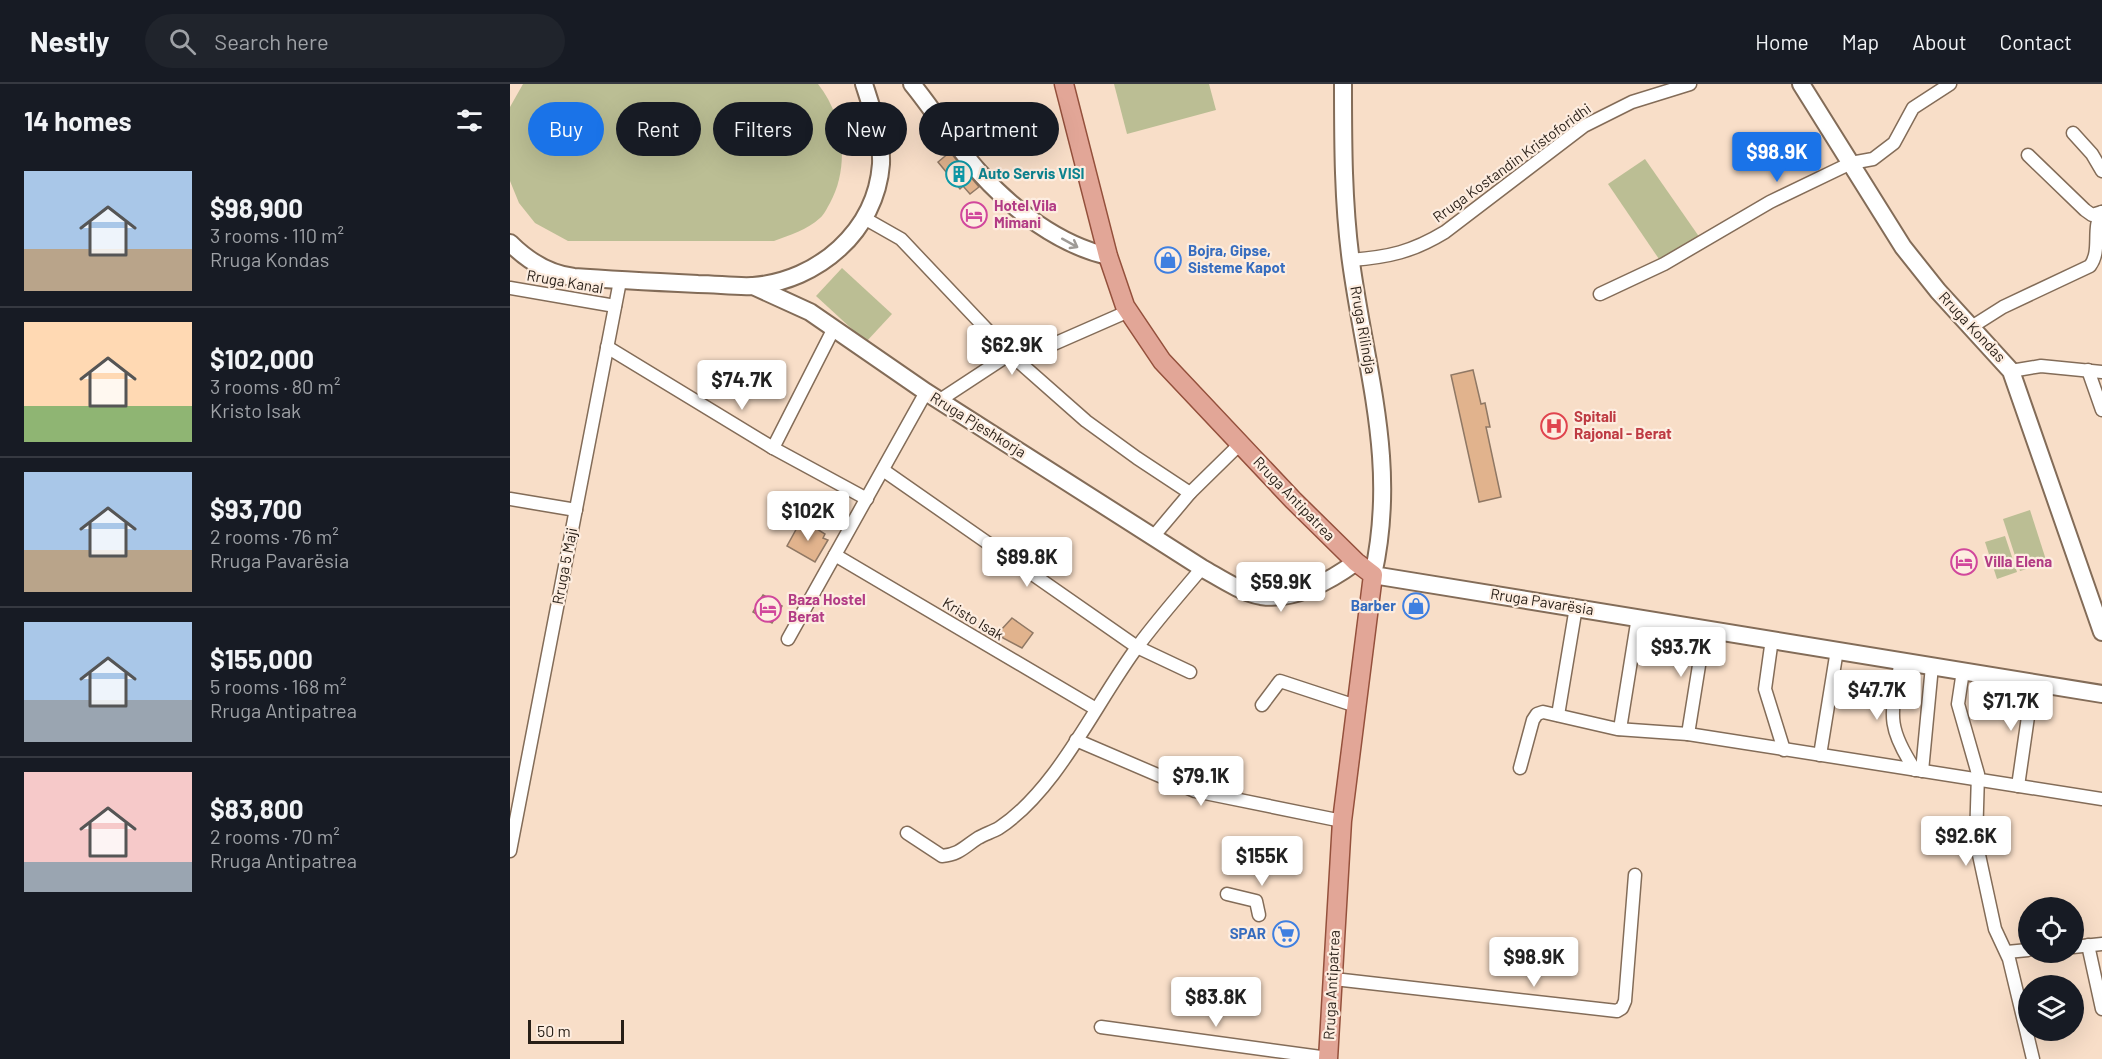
<!DOCTYPE html>
<html lang="en">
<head>
<meta charset="utf-8">
<style>
	body { margin:0; font-family:Barlow,sans-serif; background:#20242c; color:#f1f3f6; height:100vh; display:flex; flex-direction:column; font-size:22px; white-space:nowrap }
	* { box-sizing:border-box; margin:0 }
	p { font-size:20px; color:#9ea1a6 }
	.icon { flex:none; width:33px; height:33px; fill:none; stroke:currentColor; stroke-width:2; stroke-linecap:round; stroke-linejoin:round }
	.map { position:relative; flex:1; overflow:hidden }
	.panel { display:flex; flex-direction:column; background:#171b24; width:510px }
	.panel>* { flex:none }
	.top-card { position:absolute; left:18px; top:18px; width:570px; height:54px; display:flex; gap:12px }
	.buttons { position:absolute; left:1508px; top:813px; display:grid; gap:12px }
	.buttons a { display:grid; place-items:center; width:66px; height:66px; border-radius:50%; background:#171b24; box-shadow:0 6px 24px #0002; font-size:30px }
	.scale { position:absolute; left:18px; bottom:15px; width:96px; box-sizing:border-box; padding-left:6px; border:3px solid #271e16; border-top:0; font-size:16px; line-height:21px; white-space:nowrap; color:#271e16; -webkit-text-stroke:4px #fdede0; paint-order:stroke }
	.price { position:absolute; translate:-50% -51px; padding:0 14px; border-radius:6px; background:#fff; color:#222; font-size:20px; line-height:39px; filter:drop-shadow(0 2px 3px #0008) }
	.price::after { content:''; position:absolute; left:50%; top:36px; width:18px; height:14px; margin-left:-9px; background:inherit; clip-path:polygon(0 0,100% 0,50% 100%) }
	.price.on { background:#1a73e8; color:#fff }
	ul { padding:0; list-style:none }
	li { display:flex; align-items:center; gap:18px; height:150px; padding:0 24px }
	li+li { border-top:2px solid #363941 }
	li span { display:grid; place-items:center; flex:none; width:168px; height:120px; border-radius:0px; color:#555 }
	li>.icon { margin-inline-start:auto }
	span .icon { width:72px; height:72px; fill:#fffc; stroke-width:1 }
	li b { font-size:26px }
	h2 { display:flex; justify-content:space-between; align-items:center; height:72px; padding:0 24px; font-size:26px }
	.pill { padding:0 21px; border-radius:27px; background:#171b24; box-shadow:0 6px 24px #0002; font-size:21px; line-height:54px }
	.pill.on { background:#1a73e8; color:#fff }
	header { display:flex; align-items:center; gap:36px; box-sizing:border-box; height:84px; padding:0 30px; background:#171b24; border-bottom:2px solid #363941 }
	header strong { font-size:28px }
	nav { display:flex; gap:33px; margin-inline-start:auto; font-size:21px }
	.search { width:420px; height:54px; background:#20242c; display:flex; align-items:center; gap:15px; box-sizing:border-box; padding:0 21px; border-radius:33px; color:#9ea1a6; font-size:22px }
	main { display:flex; flex:1; min-height:0 }
	.map>svg:first-child { display:block }
	.green { fill:#bbbe94 }
	.building { fill:#e1b38d; stroke:#907864; stroke-width:1.5 }
	.lines { fill:none; stroke-linecap:round; stroke-linejoin:round }
	.street-casing { stroke:#836c58; stroke-width:15 }
	.secondary-casing { stroke:#836c58; stroke-width:20 }
	.primary-casing { stroke:#94503c; stroke-width:21 }
	.street { stroke:#fff; stroke-width:12 }
	.secondary { stroke:#fff; stroke-width:16 }
	.primary { stroke:#e2a697; stroke-width:18 }
	.oneway { stroke:#9e9a96 }
	.labels { text-anchor:middle; stroke-width:4.5; stroke-linejoin:round; paint-order:stroke }
	.street-label { font-size:15px; fill:#271e16; stroke:#fdede0 }
	.culture-label { font-size:15px; font-weight:bold; fill:#0d838f; stroke:#fdede0; text-anchor:start }
	.hotel-label { font-size:15px; font-weight:bold; fill:#b23c85; stroke:#fdede0; text-anchor:start }
	.shop-label { font-size:15px; font-weight:bold; fill:#366cbe; stroke:#fdede0; text-anchor:end }
	.health-label { font-size:15px; font-weight:bold; fill:#be3a42; stroke:#fdede0; text-anchor:start }
</style>
</head>
<body>
<header>
<strong>Nestly</strong>
<div class="search"><svg class="icon" aria-label="search" viewBox="0 0 24 24"><circle cx="10" cy="10" r="6"/><path d="M15 15l6 6"/></svg>Search here</div>
<nav><a>Home</a><a>Map</a><a>About</a><a>Contact</a></nav>
</header>
<main>
<section class="panel">
<h2>14 homes<svg class="icon" aria-label="filters" viewBox="0 0 24 24"><path d="M4 7h16M4 17h16"/><circle cx="9" cy="7" r="2"/><circle cx="15" cy="17" r="2"/></svg></h2>
<ul>
<li><span style="background:linear-gradient(#a9c7e8 65%,#b9a48a 0)"><svg class="icon" aria-label="home" viewBox="0 0 24 24"><path d="M3 11l9-7 9 7M6 9v11h12V9"/></svg></span><div><b>$98,900</b><p>3 rooms · 110 m²</p><p>Rruga Kondas</p></div></li>
<li><span style="background:linear-gradient(#ffd9b3 70%,#8fb573 0)"><svg class="icon" aria-label="home" viewBox="0 0 24 24"><path d="M3 11l9-7 9 7M6 9v11h12V9"/></svg></span><div><b>$102,000</b><p>3 rooms · 80 m²</p><p>Kristo Isak</p></div></li>
<li><span style="background:linear-gradient(#a9c7e8 65%,#b9a48a 0)"><svg class="icon" aria-label="home" viewBox="0 0 24 24"><path d="M3 11l9-7 9 7M6 9v11h12V9"/></svg></span><div><b>$93,700</b><p>2 rooms · 76 m²</p><p>Rruga Pavarësia</p></div></li>
<li><span style="background:linear-gradient(#a9c7e8 65%,#9aa5b1 0)"><svg class="icon" aria-label="home" viewBox="0 0 24 24"><path d="M3 11l9-7 9 7M6 9v11h12V9"/></svg></span><div><b>$155,000</b><p>5 rooms · 168 m²</p><p>Rruga Antipatrea</p></div></li>
<li><span style="background:linear-gradient(#f6c9c9 75%,#9aa5b1 0)"><svg class="icon" aria-label="home" viewBox="0 0 24 24"><path d="M3 11l9-7 9 7M6 9v11h12V9"/></svg></span><div><b>$83,800</b><p>2 rooms · 70 m²</p><p>Rruga Antipatrea</p></div></li>
</ul>
</section>
<div class="map">
<svg width="1592" height="975" viewBox="0 0 1592 975">
	<rect width="100%" height="100%" fill="#f8dec8"/>
	<g class="green">
		<path d="M 13,0 L 308,0 C 334,32 340,83 320,119 C 317,124 314,131 310,134 C 297,146 280,151 264,157 L 58,157 L 25,139 L 9,119 L 0,97 L 0,23 Z"/>
		<path d="M 604,0 L 699,0 L 706,26 L 617,50 Z"/>
		<path d="M 1135,75 L 1190,154 L 1151,178 L 1098,100 Z"/>
		<path d="M 332,184 L 382,230 L 356,258 L 306,212 Z"/>
		<path d="M 1520,426 L 1537,479 L 1510,487 L 1493,435 Z"/>
		<path d="M 1495,452 L 1507,488 L 1487,495 L 1475,458 Z"/>
	</g>
	<g class="building">
		<path d="M 440,68 L 469,103 L 460,110 L 453,102 L 450,105 L 428,78 Z"/>
		<path d="M 963,286 L 971,320 L 975,319 L 980,343 L 976,343 L 991,413 L 969,418 L 941,291 Z"/>
		<path d="M 299,440 L 315,450 L 313,454 L 318,456 L 305,478 L 277,462 L 288,442 L 295,446 Z"/>
		<path d="M 253,511 L 272,522 L 262,539 L 243,528 Z"/>
		<path d="M 502,534 L 523,549 L 512,564 L 493,554 L 491,546 Z"/>
	</g>
	<g class="lines">
		<g class="street-casing">
			<g id="street">
				<path d="M 1563,49 L 1582,70 L 1592,87"/>
				<path d="M 1518,71 L 1575,126 L 1582,131 L 1592,128"/>
				<path d="M 354,134 L 391,155 L 500,270 L 576,337 L 627,374 L 680,409"/>
				<path d="M 841,176 C 879,173 902,168 935,148 L 1074,42 L 1122,18 L 1180,0"/>
				<path d="M 0,204 L 105,222"/>
				<path d="M 1090,210 L 1154,180 L 1260,118 L 1341,79 L 1363,75 L 1384,59 L 1403,24 L 1440,0"/>
				<path d="M 1463,242 L 1493,223 L 1580,182 C 1592,166 1581,144 1592,128"/>
				<path d="M 97,263 L 263,364 L 324,244"/>
				<path d="M 503,272 L 546,259 L 619,227"/>
				<path d="M 1578,286 L 1592,326"/>
				<path d="M 1501,287 L 1531,282 L 1592,288"/>
				<path d="M 430,316 L 500,270"/>
				<path d="M 263,364 L 357,415"/>
				<path d="M 373,386 L 627,563 L 680,588"/>
				<path d="M 0,415 L 66,426"/>
				<path d="M 643,453 L 680,409 L 731,359"/>
				<path d="M 325,471 L 586,625"/>
				<path d="M 278,555 L 416,308"/>
				<path d="M 1262,555 L 1255,605 L 1274,666"/>
				<path d="M 1391,576 C 1382,629 1374,639 1405,686"/>
				<path d="M 1453,587 L 1448,620 L 1468,690 L 1466,757 L 1485,845 L 1499,875 L 1523,975"/>
				<path d="M 752,621 L 770,597 L 846,622"/>
				<path d="M 1048,631 L 1066,523"/>
				<path d="M 1110,645 L 1128,533"/>
				<path d="M 1178,650 L 1195,544"/>
				<path d="M 566,656 L 685,707 L 832,737"/>
				<path d="M 1310,671 L 1327,566"/>
				<path d="M 1010,684 L 1023,636 L 1027,630 L 1033,628 L 1107,645 L 1178,650 L 1592,715"/>
				<path d="M 1412,687 L 1422,582"/>
				<path d="M 1508,702 L 1523,598"/>
				<path d="M 397,749 L 432,772 C 450,770 454,763 468,754 C 475,750 482,748 489,744 C 548,705 586,618 628,562 C 648,535 670,510 692,484"/>
				<path d="M 0,767 L 110,197"/>
				<path d="M 717,810 L 746,817 L 749,831"/>
				<path d="M 1578,861 L 1592,925"/>
				<path d="M 1563,863 L 1592,860"/>
				<path d="M 1497,868 L 1518,866"/>
				<path d="M 824,895 L 1107,927 L 1112,924 L 1115,917 L 1125,791"/>
				<path d="M 591,943 L 818,974"/>
			</g>
		</g>
		<g class="secondary-casing">
			<g id="secondary">
				<path d="M 402,0 C 425,28 444,60 469,88 C 502,125 549,161 598,172"/>
				<path d="M 833,0 C 833,59 833,119 841,178 C 856,288 888,379 863,491 L 1592,610"/>
				<path d="M 1291,0 L 1393,163 L 1428,207 L 1501,287 L 1592,548"/>
				<path d="M 0,159 C 18,177 39,190 64,193 C 105,196 146,198 188,200 C 206,200 225,203 243,202 C 308,197 366,147 371,80 C 372,53 362,25 354,0"/>
				<path d="M 243,202 L 300,228 L 416,308 L 692,484 C 710,494 730,508 751,512 C 784,517 820,497 846,478"/>
			</g>
		</g>
		<g class="primary-casing">
			<path id="primary" d="M 554,0 L 598,172 L 615,222 L 652,277 L 783,416 L 846,478 L 863,491 L 832,737 L 818,975"/>
		</g>
		<use href="#street" class="street"/>
		<use href="#secondary" class="secondary"/>
		<use href="#primary" class="primary"/>
	</g>
	<defs><path id="oneway-shaft" d="M-6 0H5M1.5-3L5.5 0L1.5 3" fill="none" stroke-width="1.6" stroke-linecap="round" stroke-linejoin="round" transform="scale(1.5)"/></defs>
	<use class="oneway" href="#oneway-shaft" transform="translate(560 159) rotate(29)"/>
	<defs>
		<g id="building-ring" transform="scale(1.35)"><circle r="9.5" fill="#fdede0" stroke="#0f9aa8" stroke-width="1.5"/><path d="M-4-6H4V6H1V3H-1V6H-4ZM-2.5-4.3h1.7v1.8h-1.7ZM.8-4.3h1.7v1.8H.8ZM-2.5-1h1.7V.8h-1.7ZM.8-1h1.7V.8H.8Z" fill="#0f9aa8"/></g>
		<g id="hotel-ring" transform="scale(1.35)"><circle r="9.5" fill="#fdede0" stroke="#d1479c" stroke-width="1.5"/><path d="M-6-4.5h1.5V1H6V5H4.5V3h-9V5H-6ZM-4 0a1.8 1.8 0 1 1 3.6 0ZM.5 0V-2.5h3Q6-2.5 6 0Z" fill="#d1479c"/></g>
		<g id="shop-ring" transform="scale(1.35)"><circle r="9.5" fill="#fdede0" stroke="#3f7fe0" stroke-width="1.5"/><path d="M-5-2.5h2.3a2.7 3.5 0 0 1 5.4 0H5L5.5 6h-11ZM-1.5-2.5h3a1.5 2.3 0 0 0-3 0Z" fill="#3f7fe0"/></g>
		<g id="hospital-ring" transform="scale(1.35)"><circle r="9.5" fill="#fdede0" stroke="#e0444e" stroke-width="1.5"/><path d="M-5-5h3v3.5h4V-5h3V5h-3V1.5h-4V5h-3Z" fill="#e0444e"/></g>
		<g id="supermarket-ring" transform="scale(1.35)"><circle r="9.5" fill="#fdede0" stroke="#3f7fe0" stroke-width="1.5"/><path d="M-6-5.5h2.5l.6 2H6L4.5 2H-2.5L-4.4-4H-6ZM-1.5 3.2a1.3 1.3 0 1 0 .1 0ZM3 3.2a1.3 1.3 0 1 0 .1 0Z" fill="#3f7fe0"/></g>
	</defs>
	<g fill-rule="evenodd">
		<use href="#building-ring" x="449" y="90"/>
		<use href="#hotel-ring" x="464" y="131"/>
		<use href="#shop-ring" x="658" y="176"/>
		<use href="#hospital-ring" x="1044" y="342"/>
		<use href="#hotel-ring" x="1454" y="478"/>
		<use href="#shop-ring" x="906" y="522"/>
		<use href="#hotel-ring" x="258" y="525"/>
		<use href="#supermarket-ring" x="776" y="850"/>
	</g>
	<g class="labels">
		<g class="street-label">
			<text transform="translate(1002 79) rotate(-36)" y="5">Rruga Kostandin Kristoforidhi</text>
			<text transform="translate(55 198) rotate(10)" y="5">Rruga Kanal</text>
			<text transform="translate(1462 243) rotate(47)" y="5">Rruga Kondas</text>
			<text transform="translate(853 246) rotate(80)" y="5">Rruga Rilindja</text>
			<text transform="translate(468 341) rotate(32)" y="5">Rruga Pjeshkorja</text>
			<text transform="translate(784 415) rotate(46)" y="5">Rruga Antipatrea</text>
			<text transform="translate(55 482) rotate(-79)" y="5">Rruga 5 Maji</text>
			<text transform="translate(1032 518) rotate(9)" y="5">Rruga Pavarësia</text>
			<text transform="translate(463 535) rotate(31)" y="5">Kristo Isak</text>
			<text transform="translate(822 901) rotate(-87)" y="5">Rruga Antipatrea</text>
		</g>
		<g class="culture-label">
			<text x="468" y="95">Auto Servis VISI</text>
		</g>
		<g class="hotel-label">
			<text x="484" y="127">Hotel Vila<tspan x="484" dy="17">Mimani</tspan></text>
			<text x="1474" y="483">Villa Elena</text>
			<text x="278" y="521">Baza Hostel<tspan x="278" dy="17">Berat</tspan></text>
		</g>
		<g class="shop-label">
			<text x="678" y="172" text-anchor="start">Bojra, Gipse,<tspan x="678" dy="17">Sisteme Kapot</tspan></text>
			<text x="886" y="527">Barber</text>
			<text x="756" y="855">SPAR</text>
		</g>
		<g class="health-label">
			<text x="1064" y="338">Spitali<tspan x="1064" dy="17">Rajonal - Berat</tspan></text>
		</g>
	</g>
</svg>
<div class="buttons">
<a><svg class="icon" aria-label="locate" viewBox="0 0 24 24"><circle cx="12" cy="12" r="6"/><path d="M12 2v4M12 18v4M2 12h4M18 12h4"/></svg></a>
<a><svg class="icon" aria-label="layers" viewBox="0 0 24 24"><path d="M12 4l9 5-9 5-9-5zM3 14l9 5 9-5"/></svg></a>
</div>
<div class="scale">50 m</div>
<b class="price on" style="left:1267px;top:99px">$98.9K</b>
<b class="price" style="left:502px;top:292px">$62.9K</b>
<b class="price" style="left:232px;top:327px">$74.7K</b>
<b class="price" style="left:298px;top:458px">$102K</b>
<b class="price" style="left:517px;top:504px">$89.8K</b>
<b class="price" style="left:771px;top:529px">$59.9K</b>
<b class="price" style="left:1171px;top:594px">$93.7K</b>
<b class="price" style="left:1367px;top:637px">$47.7K</b>
<b class="price" style="left:1501px;top:648px">$71.7K</b>
<b class="price" style="left:691px;top:723px">$79.1K</b>
<b class="price" style="left:1456px;top:783px">$92.6K</b>
<b class="price" style="left:752px;top:803px">$155K</b>
<b class="price" style="left:1024px;top:904px">$98.9K</b>
<b class="price" style="left:706px;top:944px">$83.8K</b>
<div class="top-card">
<a class="pill on">Buy</a>
<a class="pill">Rent</a>
<a class="pill">Filters</a>
<a class="pill">New</a>
<a class="pill">Apartment</a>
</div>
</div>
</main>
</body>
</html>
